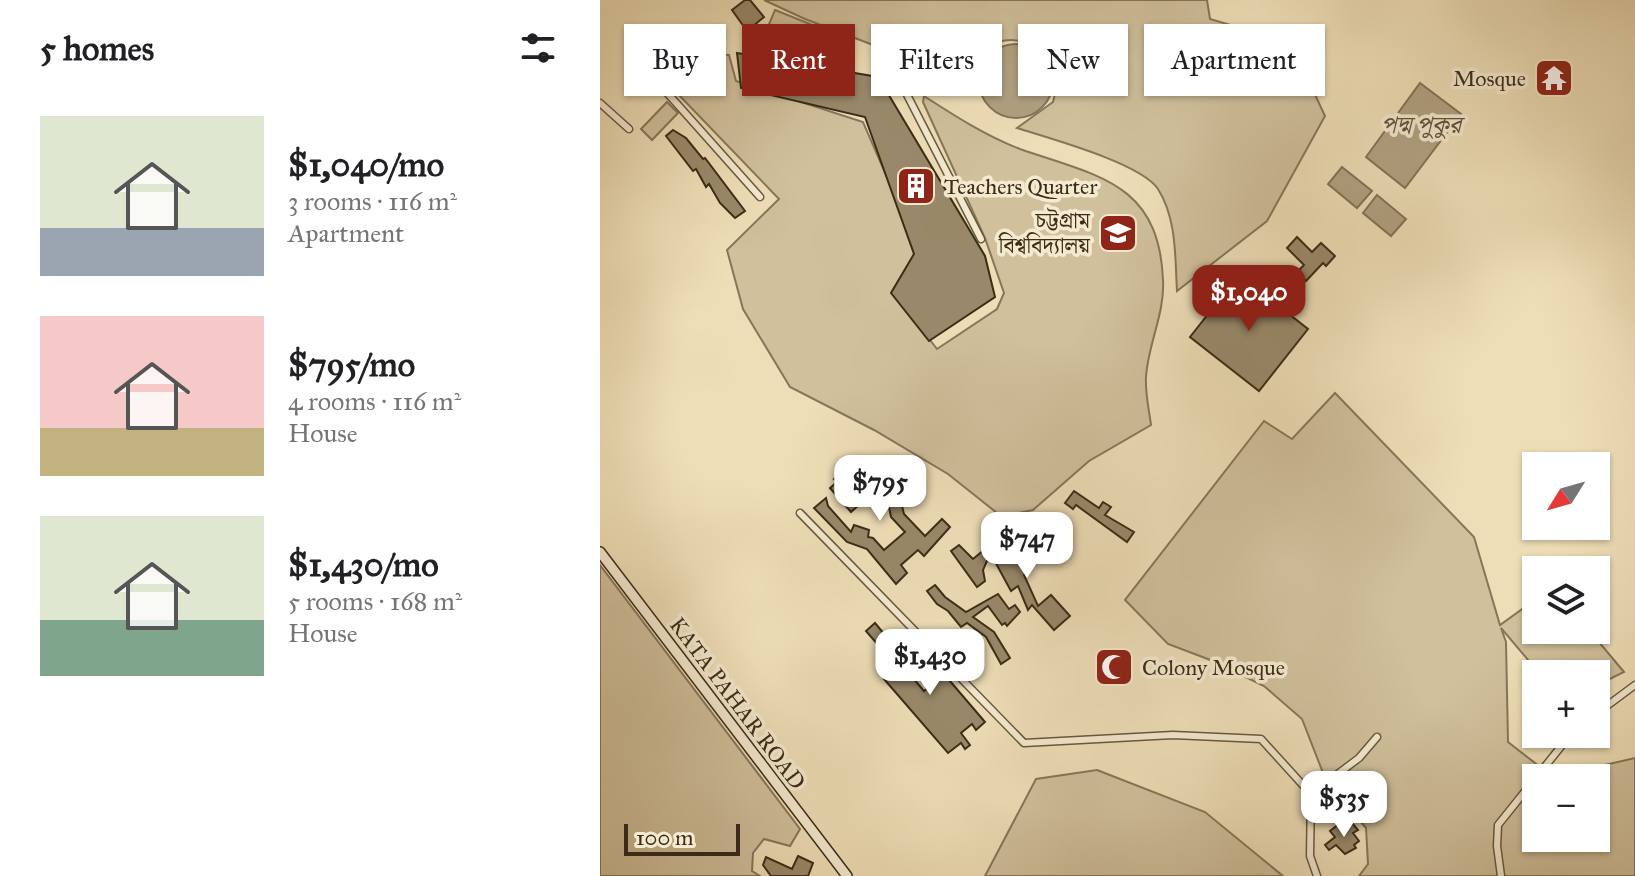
<!DOCTYPE html>
<html lang="en">
<head>
<meta charset="utf-8">
<style>
	body { margin:0; font-family:"IM FELL Great Primer","Noto Serif Bengali",serif; background:#f2f2f2; color:#202124; height:100vh; display:flex; flex-direction:column; font-size:30px; white-space:nowrap }
	* { box-sizing:border-box; margin:0 }
	p { font-size:26px; color:#757577 }
	.icon { flex:none; width:44px; height:44px; fill:none; stroke:currentColor; stroke-width:2; stroke-linecap:round; stroke-linejoin:round }
	.map { position:relative; flex:1; overflow:hidden }
	.sheet { display:flex; flex-direction:column; background:#fff; width:600px }
	.sheet>* { flex:none }
	.hud { position:absolute; left:24px; top:24px; width:760px; height:72px; display:flex; gap:16px }
	.needle { width:52px; rotate:233deg }
	.tools { position:absolute; left:922px; top:452px; display:grid; gap:16px }
	.tools a { display:grid; place-items:center; width:88px; height:88px; border-radius:0px; background:#fff; box-shadow:0 2px 6px #0004; font-size:40px }
	.scale { position:absolute; left:24px; bottom:20px; width:116px; box-sizing:border-box; padding-left:8px; border:4px solid #3c2c17; border-top:0; font-size:22px; line-height:28px; white-space:nowrap; color:#3c2c17; -webkit-text-stroke:6px #f4ead0; paint-order:stroke }
	.price { position:absolute; translate:-50% -68px; padding:0 18px; border-radius:16px; background:#fff; color:#222; font-size:26px; line-height:52px; filter:drop-shadow(0 2px 4px #0008) }
	.price::after { content:''; position:absolute; left:50%; top:48px; width:24px; height:18px; margin-left:-12px; background:inherit; clip-path:polygon(0 0,100% 0,50% 100%) }
	.price.selected { background:#8f2418; color:#fff }
	ul { padding:0; list-style:none }
	li { display:flex; align-items:center; gap:24px; height:200px; padding:0 40px }
	li span { display:grid; place-items:center; flex:none; width:224px; height:160px; border-radius:0px; color:#555 }
	li>.icon { margin-inline-start:auto }
	span .icon { width:96px; height:96px; fill:#fffc; stroke-width:1 }
	li b { font-size:34px }
	h2 { display:flex; justify-content:space-between; align-items:center; height:96px; padding:0 40px; font-size:34px }
	.tag { padding:0 28px; border-radius:0px; background:#fff; box-shadow:0 2px 6px #0004; font-size:28px; line-height:72px }
	.tag.selected { background:#8f2418; color:#fff }
	main { display:flex; flex:1; min-height:0 }
	.map>svg:first-child { display:block }
	.green { fill:#d0c09c; stroke:#86765a; stroke-width:2; fill-rule:evenodd }
	.water { fill:#b1a181; stroke:#827257; stroke-width:2 }
	.building { fill:#99896a; stroke:#3c2c17; stroke-width:2 }
	.lines { fill:none; stroke-linecap:round; stroke-linejoin:round }
	.street-casing { stroke:#68583f; stroke-width:9 }
	.secondary-casing { stroke:#3c2c17; stroke-width:12 }
	.street { stroke:#f4ead0; stroke-width:6 }
	.secondary { stroke:#f4ead0; stroke-width:9 }
	.labels { text-anchor:middle; stroke-width:7; stroke-linejoin:round; paint-order:stroke }
	.poi-label { font-size:22px; fill:#3c2c17; stroke:#f4ead0; text-anchor:end }
	.street-label { font-size:22px; fill:#3c2c17; stroke:#f4ead0 }
	.water-label { font-size:24px; font-style:italic; fill:#5f4f37; stroke:#f4ead0 }
</style>
</head>
<body>
<main>
<section class="sheet">
<h2>5 homes<svg class="icon" aria-label="filters" viewBox="0 0 24 24"><path d="M4 7h16M4 17h16"/><circle cx="9" cy="7" r="2"/><circle cx="15" cy="17" r="2"/></svg></h2>
<ul>
<li><span style="background:linear-gradient(#dfe7d0 70%,#9aa5b1 0)"><svg class="icon" aria-label="home" viewBox="0 0 24 24"><path d="M3 11l9-7 9 7M6 9v11h12V9"/></svg></span><div><b>$1,040/mo</b><p>3 rooms · 116 m²</p><p>Apartment</p></div></li>
<li><span style="background:linear-gradient(#f6c9c9 70%,#c2b280 0)"><svg class="icon" aria-label="home" viewBox="0 0 24 24"><path d="M3 11l9-7 9 7M6 9v11h12V9"/></svg></span><div><b>$795/mo</b><p>4 rooms · 116 m²</p><p>House</p></div></li>
<li><span style="background:linear-gradient(#dfe7d0 65%,#7fa58c 0)"><svg class="icon" aria-label="home" viewBox="0 0 24 24"><path d="M3 11l9-7 9 7M6 9v11h12V9"/></svg></span><div><b>$1,430/mo</b><p>5 rooms · 168 m²</p><p>House</p></div></li>
</ul>
</section>
<div class="map">
<svg width="1035" height="876" viewBox="0 0 1035 876">
	<rect width="100%" height="100%" fill="#eedeb7"/>
	<filter id="stains"><feTurbulence type="fractalNoise" baseFrequency=".0025" numOctaves="4"/><feColorMatrix values="0 0 0 0 .2 0 0 0 0 .09 0 0 0 0 .02 0 0 0 .5 -.17"/></filter>
	<radialGradient id="worn" r=".72"><stop offset=".6" stop-color="#630" stop-opacity="0"/><stop offset="1" stop-color="#630" stop-opacity=".3"/></radialGradient>
	<g class="green">
		<path d="M 164,0 L 607,0 L 610,19 L 691,43 L 725,116 L 667,221 L 577,291 C 575,258 577,219 558,189 C 541,163 448,138 417,128 L 453,102 L 459,78 L 449,51 C 402,30 390,39 365,80 L 205,19 Z"/>
		<path d="M 175,10 L 225,30 L 214,56 L 164,36 Z"/>
		<path d="M 108,55 L 129,55 L 136,81 L 263,122 L 326,267 L 296,296 L 337,349 L 397,309 L 404,293 L 385,238 L 323,102 L 324,96 C 355,116 386,136 420,149 C 497,176 559,182 563,280 C 565,313 548,344 546,377 C 545,392 549,410 551,425 L 489,461 L 433,510 L 409,515 L 397,513 L 348,474 L 274,430 L 190,387 L 143,309 L 127,250 L 179,199 L 76,92 Z"/>
		<path d="M 67,102 L 78,113 L 52,140 L 41,129 Z"/>
		<path d="M 735,393 L 874,537 L 900,625 L 936,599 L 936,630 L 989,630 L 1024,672 L 996,686 L 996,674 L 940,674 L 901,628 L 906,642 L 908,742 L 953,777 L 1035,758 L 1035,876 L 759,876 L 768,864 L 766,828 L 725,778 L 702,719 L 664,686 L 613,661 L 568,644 L 525,600 L 664,421 L 692,439 ZM 936,778 L 996,778 L 996,838 L 936,838 Z"/>
		<path d="M 0,565 L 200,829 L 190,846 L 164,839 L 153,853 L 152,871 L 160,876 L 0,876 Z"/>
		<path d="M 497,770 L 605,812 L 683,876 L 385,876 L 436,779 Z"/>
	</g>
	<g class="water">
		<circle cx="416" cy="81" r="37"/>
		<path d="M 820,83 L 861,114 L 805,188 L 766,157 Z"/>
		<path d="M 742,167 L 772,191 L 757,208 L 728,184 Z"/>
		<path d="M 777,195 L 806,219 L 791,236 L 763,213 Z"/>
	</g>
	<g class="building">
		<path d="M 145,0 L 150,0 L 164,17 L 147,31 L 132,10 Z"/>
		<path d="M 137,53 L 278,77 L 385,256 L 395,297 L 329,341 L 291,293 L 314,254 L 265,117 L 141,88 Z"/>
		<path d="M 73,130 L 86,138 L 103,159 L 105,158 L 145,211 L 135,218 L 120,203 L 109,184 L 106,187 L 96,169 L 93,171 L 66,136 Z"/>
		<path d="M 697,237 L 712,252 L 721,243 L 735,256 L 726,266 L 723,263 L 706,281 L 697,272 L 704,265 L 687,248 Z"/>
		<path d="M 639,275 L 708,329 L 659,391 L 590,337 Z"/>
		<path d="M 268,459 L 275,468 L 273,470 L 297,495 L 299,494 L 304,514 L 325,536 L 342,519 L 350,527 L 324,556 L 318,550 L 301,565 L 307,573 L 296,584 L 267,549 L 247,542 L 214,508 L 226,498 L 228,506 L 251,532 L 254,525 L 269,530 L 268,537 L 273,538 L 284,550 L 305,532 L 291,517 L 287,497 L 265,474 L 254,480 L 268,497 L 251,512 L 230,488 L 237,482 L 234,479 L 245,470 L 250,476 Z"/>
		<path d="M 474,491 L 499,508 L 503,502 L 511,507 L 505,515 L 534,532 L 527,542 L 476,505 L 473,509 L 465,503 Z"/>
		<path d="M 423,533 L 433,546 L 421,555 L 432,568 L 424,575 L 438,606 L 451,595 L 470,616 L 454,630 L 432,605 L 428,610 L 418,586 L 411,591 L 393,558 L 409,542 Z"/>
		<path d="M 396,540 L 383,570 L 385,581 L 377,587 L 351,551 L 359,545 L 373,559 Z"/>
		<path d="M 335,585 L 345,597 L 366,612 L 398,594 L 409,609 L 415,605 L 420,612 L 407,626 L 405,623 L 402,625 L 388,606 L 373,617 L 394,632 L 410,658 L 401,664 L 386,637 L 367,623 L 361,627 L 348,611 L 337,604 L 327,591 Z"/>
		<path d="M 275,623 L 305,659 L 300,663 L 324,691 L 335,682 L 317,661 L 326,653 L 385,722 L 376,730 L 372,724 L 361,733 L 370,745 L 365,749 L 361,743 L 348,753 L 284,679 L 292,672 L 282,659 L 287,655 L 266,631 Z"/>
		<path d="M 752,823 L 758,830 L 753,833 L 759,841 L 754,845 L 756,848 L 745,854 L 736,845 L 729,850 L 725,845 L 735,837 L 730,831 L 738,825 L 742,830 Z"/>
		<path d="M 198,856 L 213,863 L 208,876 L 171,876 L 163,865 L 166,857 L 192,869 Z"/>
	</g>
	<g class="lines">
		<g class="street-casing">
			<g id="street">
				<path d="M 301,83 L 381,239"/>
				<path d="M 61,86 L 160,197"/>
				<path d="M 0,103 L 29,129"/>
				<path d="M 200,513 L 424,743 L 573,735 L 661,739 L 711,794 L 710,856 L 717,876"/>
				<path d="M 996,714 L 1035,685"/>
				<path d="M 711,794 L 759,758 L 777,737"/>
				<path d="M 901,876 L 897,846 L 898,825 L 971,734"/>
			</g>
		</g>
		<g class="secondary-casing">
			<path id="secondary" d="M 0,552 L 247,876"/>
		</g>
		<use href="#street" class="street"/>
		<use href="#secondary" class="secondary"/>
	</g>
	<defs>
		<g id="temple-square" transform="scale(2)"><rect x="-9" y="-9" width="18" height="18" rx="4" fill="#8f2418" stroke="#f4ead0"/><path d="M0-6L5-2H3V0L6.5 2.5H4V6H1.5V3h-3V6H-4V2.5H-6.5L-3 0V-2H-5Z" fill="#fff"/></g>
		<g id="building-square" transform="scale(2)"><rect x="-9" y="-9" width="18" height="18" rx="4" fill="#8f2418" stroke="#f4ead0"/><path d="M-4-6H4V6H1V3H-1V6H-4ZM-2.5-4.3h1.7v1.8h-1.7ZM.8-4.3h1.7v1.8H.8ZM-2.5-1h1.7V.8h-1.7ZM.8-1h1.7V.8H.8Z" fill="#fff"/></g>
		<g id="university-square" transform="scale(2)"><rect x="-9" y="-9" width="18" height="18" rx="4" fill="#8f2418" stroke="#f4ead0"/><path d="M0-5L7-2L0 1L-7-2ZM-4 1L0 2.5L4 1V4Q0 6-4 4Z" fill="#fff"/></g>
		<g id="mosque-square" transform="scale(2)"><rect x="-9" y="-9" width="18" height="18" rx="4" fill="#8f2418" stroke="#f4ead0"/><path d="M3.5-4.9A6 6 0 1 0 3.5 4.9A5 5 0 1 1 3.5-4.9Z" fill="#fff"/></g>
	</defs>
	<g fill-rule="evenodd">
		<use href="#temple-square" x="954" y="78"/>
		<use href="#building-square" x="316" y="186"/>
		<use href="#university-square" x="518" y="233"/>
		<use href="#mosque-square" x="514" y="667"/>
	</g>
	<g class="labels">
		<g class="poi-label">
			<text x="926" y="86">Mosque</text>
			<text x="344" y="194" text-anchor="start">Teachers Quarter</text>
			<text x="490" y="228">চট্টগ্রাম<tspan x="490" dy="25">বিশ্ববিদ্যালয়</tspan></text>
			<text x="542" y="675" text-anchor="start">Colony Mosque</text>
		</g>
		<g class="street-label">
			<text transform="translate(138 703) rotate(53)" y="8">KATA PAHAR ROAD</text>
		</g>
		<g class="water-label">
			<text x="821" y="133">পদ্ম পুকুর</text>
		</g>
	</g>
	<rect width="100%" height="100%" filter="url(#stains)"/>
	<rect width="100%" height="100%" fill="url(#worn)"/>
</svg>
<div class="tools">
<a><svg class="needle" viewBox="-14 -14 28 28"><path d="M0-13l5 13h-10z" fill="#e53935"/><path d="M0 13l5-13h-10z" fill="#757577"/></svg></a>
<a><svg class="icon" aria-label="layers" viewBox="0 0 24 24"><path d="M12 4l9 5-9 5-9-5zM3 14l9 5 9-5"/></svg></a>
<a>+</a>
<a>−</a>
</div>
<div class="scale">100 m</div>
<b class="price selected" style="left:649px;top:333px">$1,040</b>
<b class="price" style="left:280px;top:523px">$795</b>
<b class="price" style="left:427px;top:580px">$747</b>
<b class="price" style="left:330px;top:697px">$1,430</b>
<b class="price" style="left:744px;top:839px">$535</b>
<div class="hud">
<a class="tag">Buy</a>
<a class="tag selected">Rent</a>
<a class="tag">Filters</a>
<a class="tag">New</a>
<a class="tag">Apartment</a>
</div>
</div>
</main>
</body>
</html>
